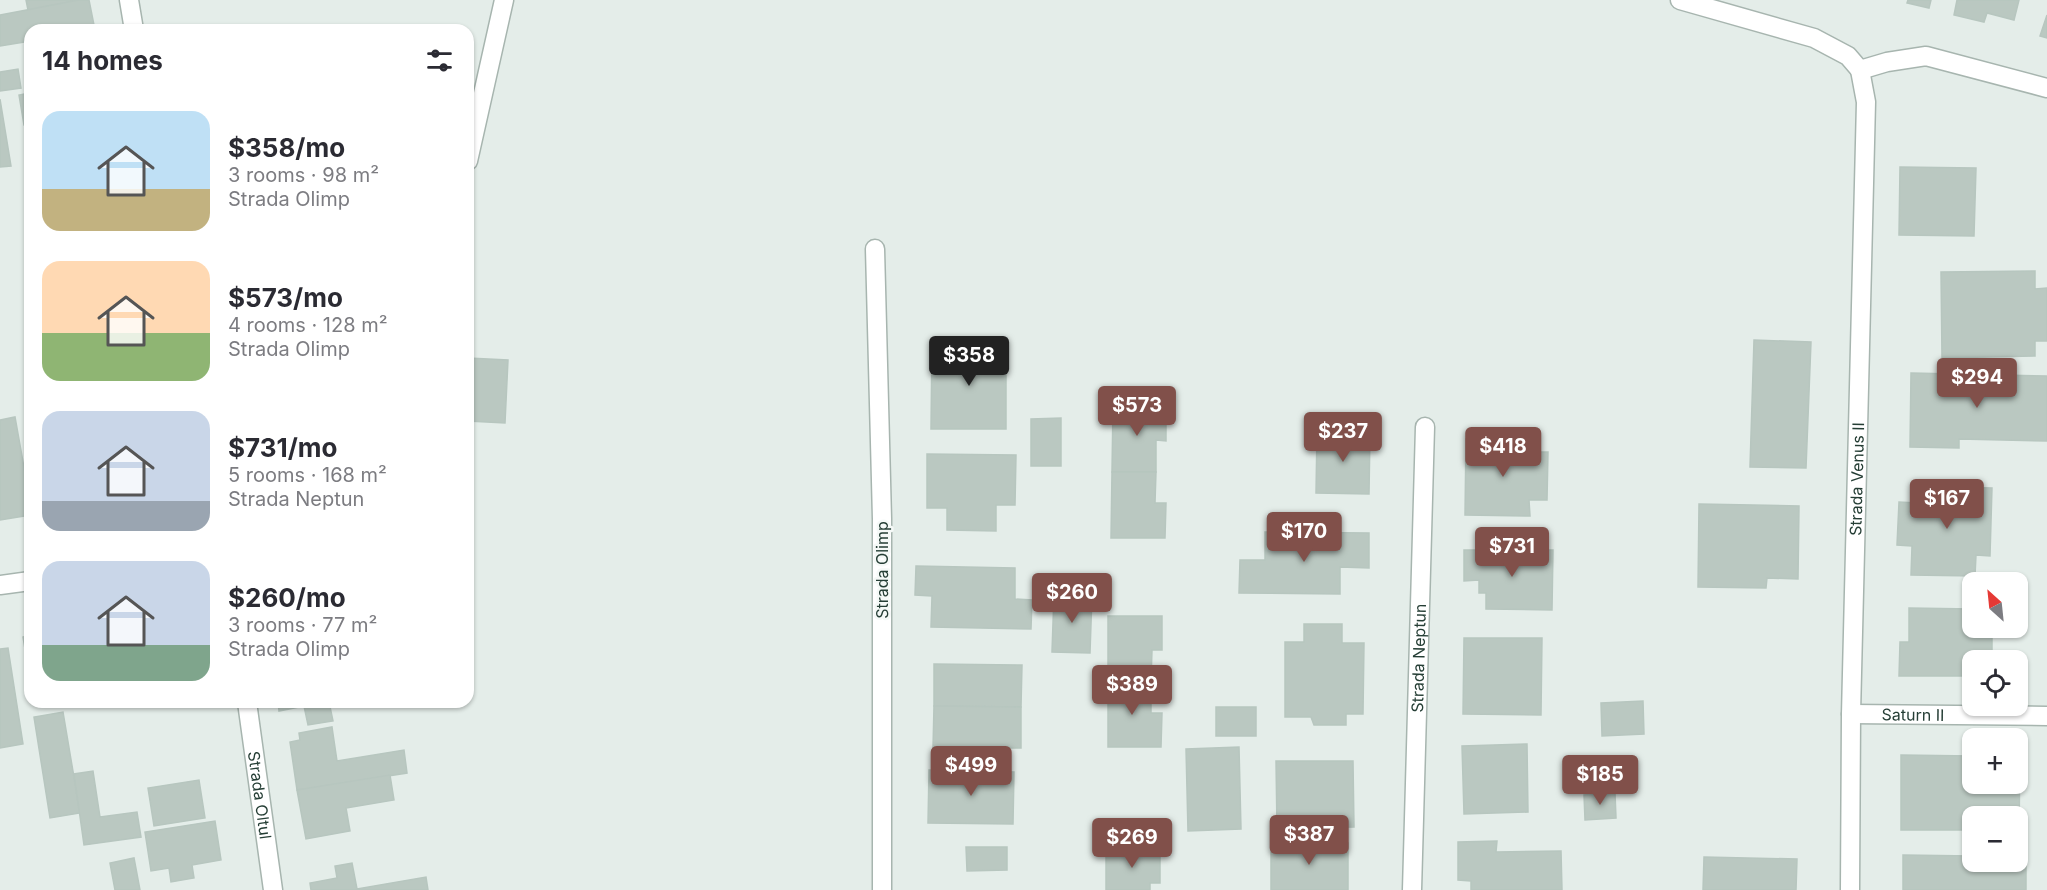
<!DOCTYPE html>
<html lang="en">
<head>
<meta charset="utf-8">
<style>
	body { margin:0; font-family:Inter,sans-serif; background:#f2f2f3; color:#2b2b33; height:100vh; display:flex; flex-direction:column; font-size:22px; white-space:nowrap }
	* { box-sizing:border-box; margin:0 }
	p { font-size:20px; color:#7c7c81 }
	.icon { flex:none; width:33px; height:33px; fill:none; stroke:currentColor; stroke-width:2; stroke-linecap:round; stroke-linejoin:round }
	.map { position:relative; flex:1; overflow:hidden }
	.panel { position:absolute; left:24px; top:24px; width:450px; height:684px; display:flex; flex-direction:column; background:#fff; border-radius:18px; box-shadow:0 2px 4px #0004 }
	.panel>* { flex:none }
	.needle { width:39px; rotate:333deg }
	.fabs { position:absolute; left:1962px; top:572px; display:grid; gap:12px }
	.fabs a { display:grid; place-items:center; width:66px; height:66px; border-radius:12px; background:#fff; box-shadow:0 2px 4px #0004; font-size:30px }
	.price { position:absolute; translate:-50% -51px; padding:0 14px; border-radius:6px; background:#81504a; color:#fff; font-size:20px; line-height:39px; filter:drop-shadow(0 2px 3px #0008) }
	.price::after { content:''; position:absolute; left:50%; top:36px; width:18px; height:14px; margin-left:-9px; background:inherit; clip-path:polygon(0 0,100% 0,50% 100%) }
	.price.selected { background:#222; color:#fff }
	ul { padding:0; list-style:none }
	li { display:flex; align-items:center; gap:18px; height:150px; padding:0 18px }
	li span { display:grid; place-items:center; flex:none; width:168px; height:120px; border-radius:18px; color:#555 }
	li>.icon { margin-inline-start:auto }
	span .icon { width:72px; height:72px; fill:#fffc; stroke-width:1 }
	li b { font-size:26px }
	h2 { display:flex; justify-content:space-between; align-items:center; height:72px; padding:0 18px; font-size:26px }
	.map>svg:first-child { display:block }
	.building { fill:#bac8c1; stroke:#b7c6bf; stroke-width:1.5 }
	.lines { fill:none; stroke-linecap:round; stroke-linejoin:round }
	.lane-casing { stroke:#a7b5af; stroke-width:21 }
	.street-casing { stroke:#a7b5af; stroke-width:21 }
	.lane { stroke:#fff; stroke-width:18 }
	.street { stroke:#fff; stroke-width:18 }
	.labels { text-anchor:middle; stroke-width:5; stroke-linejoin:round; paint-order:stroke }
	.street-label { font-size:16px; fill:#253e35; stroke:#f5f9f7 }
</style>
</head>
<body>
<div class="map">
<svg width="2047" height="890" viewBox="0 0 2047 890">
	<rect width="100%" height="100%" fill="#e4ede9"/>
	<g class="building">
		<path d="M 26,0 L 79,0 L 28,10 Z"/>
		<path d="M 79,0 L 89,0 L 95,30 L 30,30 L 30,41 L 0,46 L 0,15 Z"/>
		<path d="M 1908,0 L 1931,0 L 1929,8 L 1907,3 Z"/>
		<path d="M 1957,0 L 2019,0 L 2014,20 L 1987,13 L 1984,22 L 1954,15 Z"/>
		<path d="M 2047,15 L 2047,38 L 2040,36 Z"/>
		<path d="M 18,69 L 21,88 L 0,91 L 0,72 Z"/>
		<path d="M 30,93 L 30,124 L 24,125 L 19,95 Z"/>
		<path d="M 0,99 L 11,166 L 0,167 Z"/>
		<path d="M 1900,167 L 1976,168 L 1974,236 L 1899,235 Z"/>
		<path d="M 2035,271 L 2035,289 L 2047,288 L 2047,341 L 2035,341 L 2035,356 L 1942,358 L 1941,272 Z"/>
		<path d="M 1754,340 L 1811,342 L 1806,468 L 1750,467 Z"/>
		<path d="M 932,344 L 1006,344 L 1006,429 L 931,429 Z"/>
		<path d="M 468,358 L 508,360 L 505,423 L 468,421 Z"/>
		<path d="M 1911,373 L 2047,376 L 2047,441 L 1959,439 L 1959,448 L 1910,447 Z"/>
		<path d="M 1113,406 L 1166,406 L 1166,441 L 1156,440 L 1156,472 L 1112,472 Z"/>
		<path d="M 15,417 L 30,501 L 30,515 L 0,520 L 0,420 Z"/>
		<path d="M 1061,418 L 1061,466 L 1031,466 L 1031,419 Z"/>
		<path d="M 1317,432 L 1370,433 L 1369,494 L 1316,493 Z"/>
		<path d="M 1466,439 L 1513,439 L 1513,452 L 1548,452 L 1547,500 L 1529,500 L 1530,516 L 1465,515 Z"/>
		<path d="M 25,454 L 30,454 L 30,482 Z"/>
		<path d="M 927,454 L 1016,455 L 1015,505 L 996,505 L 996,531 L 947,530 L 947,508 L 927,508 Z"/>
		<path d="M 1112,472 L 1156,472 L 1155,503 L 1166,503 L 1165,538 L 1111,538 Z"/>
		<path d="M 1918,486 L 1992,488 L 1990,556 L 1976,555 L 1975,576 L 1911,575 L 1912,546 L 1897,545 L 1899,502 L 1918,503 Z"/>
		<path d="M 1699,504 L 1799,506 L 1798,579 L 1767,578 L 1766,588 L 1698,587 Z"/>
		<path d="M 1265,532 L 1369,533 L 1369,568 L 1340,567 L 1340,594 L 1239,593 L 1240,560 L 1265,560 Z"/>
		<path d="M 1464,550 L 1553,550 L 1552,610 L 1486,609 L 1486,593 L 1479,593 L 1479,580 L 1464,581 Z"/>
		<path d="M 916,566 L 1015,568 L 1015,599 L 1032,600 L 1031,629 L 931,627 L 932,596 L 915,595 Z"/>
		<path d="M 1054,594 L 1092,595 L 1090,653 L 1052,652 Z"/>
		<path d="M 1909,608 L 1972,609 L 1972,627 L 1992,627 L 1992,660 L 1972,660 L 1972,676 L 1899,676 L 1900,642 L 1909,642 Z"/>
		<path d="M 1108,616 L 1162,616 L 1162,650 L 1152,650 L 1151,681 L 1108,681 Z"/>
		<path d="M 1304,624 L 1342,624 L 1342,643 L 1364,643 L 1363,714 L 1346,714 L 1346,725 L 1314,725 L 1311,717 L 1285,717 L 1285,642 L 1304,642 Z"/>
		<path d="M 30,635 L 30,678 L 23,637 Z"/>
		<path d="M 1464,638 L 1542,638 L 1541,715 L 1463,714 Z"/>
		<path d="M 8,648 L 23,744 L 0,748 L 0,649 Z"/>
		<path d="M 934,664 L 1022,665 L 1021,707 L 934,706 Z"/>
		<path d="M 1108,681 L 1151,681 L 1151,713 L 1162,713 L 1161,747 L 1108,747 Z"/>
		<path d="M 1643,701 L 1644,734 L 1602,736 L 1601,703 Z"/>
		<path d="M 278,702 L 329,702 L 333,721 L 308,725 L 304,706 L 279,711 Z"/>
		<path d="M 934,706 L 1021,707 L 1021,748 L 933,748 Z"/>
		<rect x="1216" y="707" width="40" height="29"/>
		<path d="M 63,712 L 80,813 L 50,818 L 34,717 Z"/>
		<path d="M 332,727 L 337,761 L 404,750 L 407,773 L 297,790 L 290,742 L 300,740 L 299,733 Z"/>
		<path d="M 1527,744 L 1528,812 L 1464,814 L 1462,746 Z"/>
		<path d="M 1239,747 L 1241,829 L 1188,831 L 1186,749 Z"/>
		<path d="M 1901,755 L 1972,756 L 1972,783 L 2018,783 L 2018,756 L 2020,756 L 2019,830 L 2018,830 L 2018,816 L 1972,816 L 1972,830 L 1901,830 Z"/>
		<path d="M 1276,761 L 1353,761 L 1354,827 L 1277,828 Z"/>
		<path d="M 929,770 L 1014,772 L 1013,824 L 928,823 Z"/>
		<path d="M 93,771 L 100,817 L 137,812 L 141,837 L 84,845 L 74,774 Z"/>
		<path d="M 390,775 L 394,800 L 346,808 L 350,831 L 306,839 L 297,790 Z"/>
		<path d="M 199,780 L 205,818 L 154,826 L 148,788 Z"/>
		<path d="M 1615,793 L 1616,818 L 1585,820 L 1584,795 Z"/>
		<path d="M 215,821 L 221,860 L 192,865 L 194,878 L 171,882 L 169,868 L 151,871 L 145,832 Z"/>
		<path d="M 1497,841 L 1496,852 L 1561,851 L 1562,890 L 1471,890 L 1471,881 L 1458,880 L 1458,842 Z"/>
		<path d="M 1271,842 L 1348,843 L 1348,890 L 1271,890 Z"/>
		<path d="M 966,847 L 1007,847 L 1007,870 L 967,871 Z"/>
		<path d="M 1106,849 L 1160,849 L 1160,883 L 1150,883 L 1150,890 L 1106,890 Z"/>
		<path d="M 1903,855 L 1972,856 L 1972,861 L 2018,861 L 2018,857 L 2026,857 L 2026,890 L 1903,890 Z"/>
		<path d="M 1704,857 L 1797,859 L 1796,890 L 1703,890 Z"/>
		<path d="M 134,858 L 140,890 L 115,890 L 110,863 Z"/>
		<path d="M 352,863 L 357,889 L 426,877 L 428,890 L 311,890 L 310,883 L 337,878 L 335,866 Z"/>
	</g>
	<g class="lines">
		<g class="lane-casing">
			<path id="lane" d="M 468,161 L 504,0"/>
		</g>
		<g class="street-casing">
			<g id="street">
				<path d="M 129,0 L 134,30"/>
				<path d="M 1680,0 L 1814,38 L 1848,56 L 1860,70"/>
				<path d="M 1860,70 L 1887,62 L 1926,56 L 2047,88"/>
				<path d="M 875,249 L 882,519 L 882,890"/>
				<path d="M 0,585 L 30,581"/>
				<path id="s1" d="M 247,702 L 273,890"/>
				<path id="s2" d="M 1851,714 L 2047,716"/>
				<path id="s3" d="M 1412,890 L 1425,427"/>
				<path id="s4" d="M 1850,890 L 1851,714 L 1866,102 L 1860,70"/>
			</g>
		</g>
		<use href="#lane" class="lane"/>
		<use href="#street" class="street"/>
	</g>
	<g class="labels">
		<g class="street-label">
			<text dy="6" stroke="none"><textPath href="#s4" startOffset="411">Strada Venus II</textPath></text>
			<text transform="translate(882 570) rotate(-90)" y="6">Strada Olimp</text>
			<text dy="6" stroke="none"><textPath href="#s3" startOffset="232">Strada Neptun</textPath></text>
			<text dy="6" stroke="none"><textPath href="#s2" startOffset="62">Saturn II</textPath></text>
			<text dy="6" stroke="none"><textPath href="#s1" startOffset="94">Strada Oltul</textPath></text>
		</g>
	</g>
</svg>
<div class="fabs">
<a><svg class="needle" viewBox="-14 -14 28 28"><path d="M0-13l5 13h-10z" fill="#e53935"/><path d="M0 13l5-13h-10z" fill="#7c7c81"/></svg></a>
<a><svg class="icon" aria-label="locate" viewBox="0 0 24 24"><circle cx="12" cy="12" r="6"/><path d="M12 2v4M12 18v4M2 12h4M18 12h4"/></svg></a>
<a>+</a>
<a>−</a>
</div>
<b class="price selected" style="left:969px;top:387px">$358</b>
<b class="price" style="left:1977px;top:409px">$294</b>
<b class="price" style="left:1137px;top:437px">$573</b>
<b class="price" style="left:1343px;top:463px">$237</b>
<b class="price" style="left:1503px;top:478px">$418</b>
<b class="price" style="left:1947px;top:530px">$167</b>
<b class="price" style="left:1304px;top:563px">$170</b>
<b class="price" style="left:1512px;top:578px">$731</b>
<b class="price" style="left:1072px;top:624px">$260</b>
<b class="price" style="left:1132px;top:716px">$389</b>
<b class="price" style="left:971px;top:797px">$499</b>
<b class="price" style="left:1600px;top:806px">$185</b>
<b class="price" style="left:1309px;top:866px">$387</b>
<b class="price" style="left:1132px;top:869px">$269</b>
<section class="panel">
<h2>14 homes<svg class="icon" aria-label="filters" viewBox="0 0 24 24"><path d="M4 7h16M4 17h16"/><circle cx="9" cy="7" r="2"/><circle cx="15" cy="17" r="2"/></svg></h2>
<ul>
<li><span style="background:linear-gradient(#bfe0f5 65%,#c2b280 0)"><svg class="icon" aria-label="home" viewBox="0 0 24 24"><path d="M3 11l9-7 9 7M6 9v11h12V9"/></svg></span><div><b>$358/mo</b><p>3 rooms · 98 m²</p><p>Strada Olimp</p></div></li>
<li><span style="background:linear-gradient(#ffd9b3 60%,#8fb573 0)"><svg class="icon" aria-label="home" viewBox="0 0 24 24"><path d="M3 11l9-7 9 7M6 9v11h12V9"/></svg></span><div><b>$573/mo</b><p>4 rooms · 128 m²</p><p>Strada Olimp</p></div></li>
<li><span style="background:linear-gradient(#c9d6e8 75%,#9aa5b1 0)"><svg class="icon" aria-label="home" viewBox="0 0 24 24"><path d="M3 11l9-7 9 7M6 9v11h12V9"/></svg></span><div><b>$731/mo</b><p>5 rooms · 168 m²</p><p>Strada Neptun</p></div></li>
<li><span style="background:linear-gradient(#c9d6e8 70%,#7fa58c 0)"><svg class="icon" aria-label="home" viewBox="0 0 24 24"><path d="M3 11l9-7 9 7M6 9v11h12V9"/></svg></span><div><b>$260/mo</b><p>3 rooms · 77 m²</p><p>Strada Olimp</p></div></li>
</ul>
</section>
</div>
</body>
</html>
